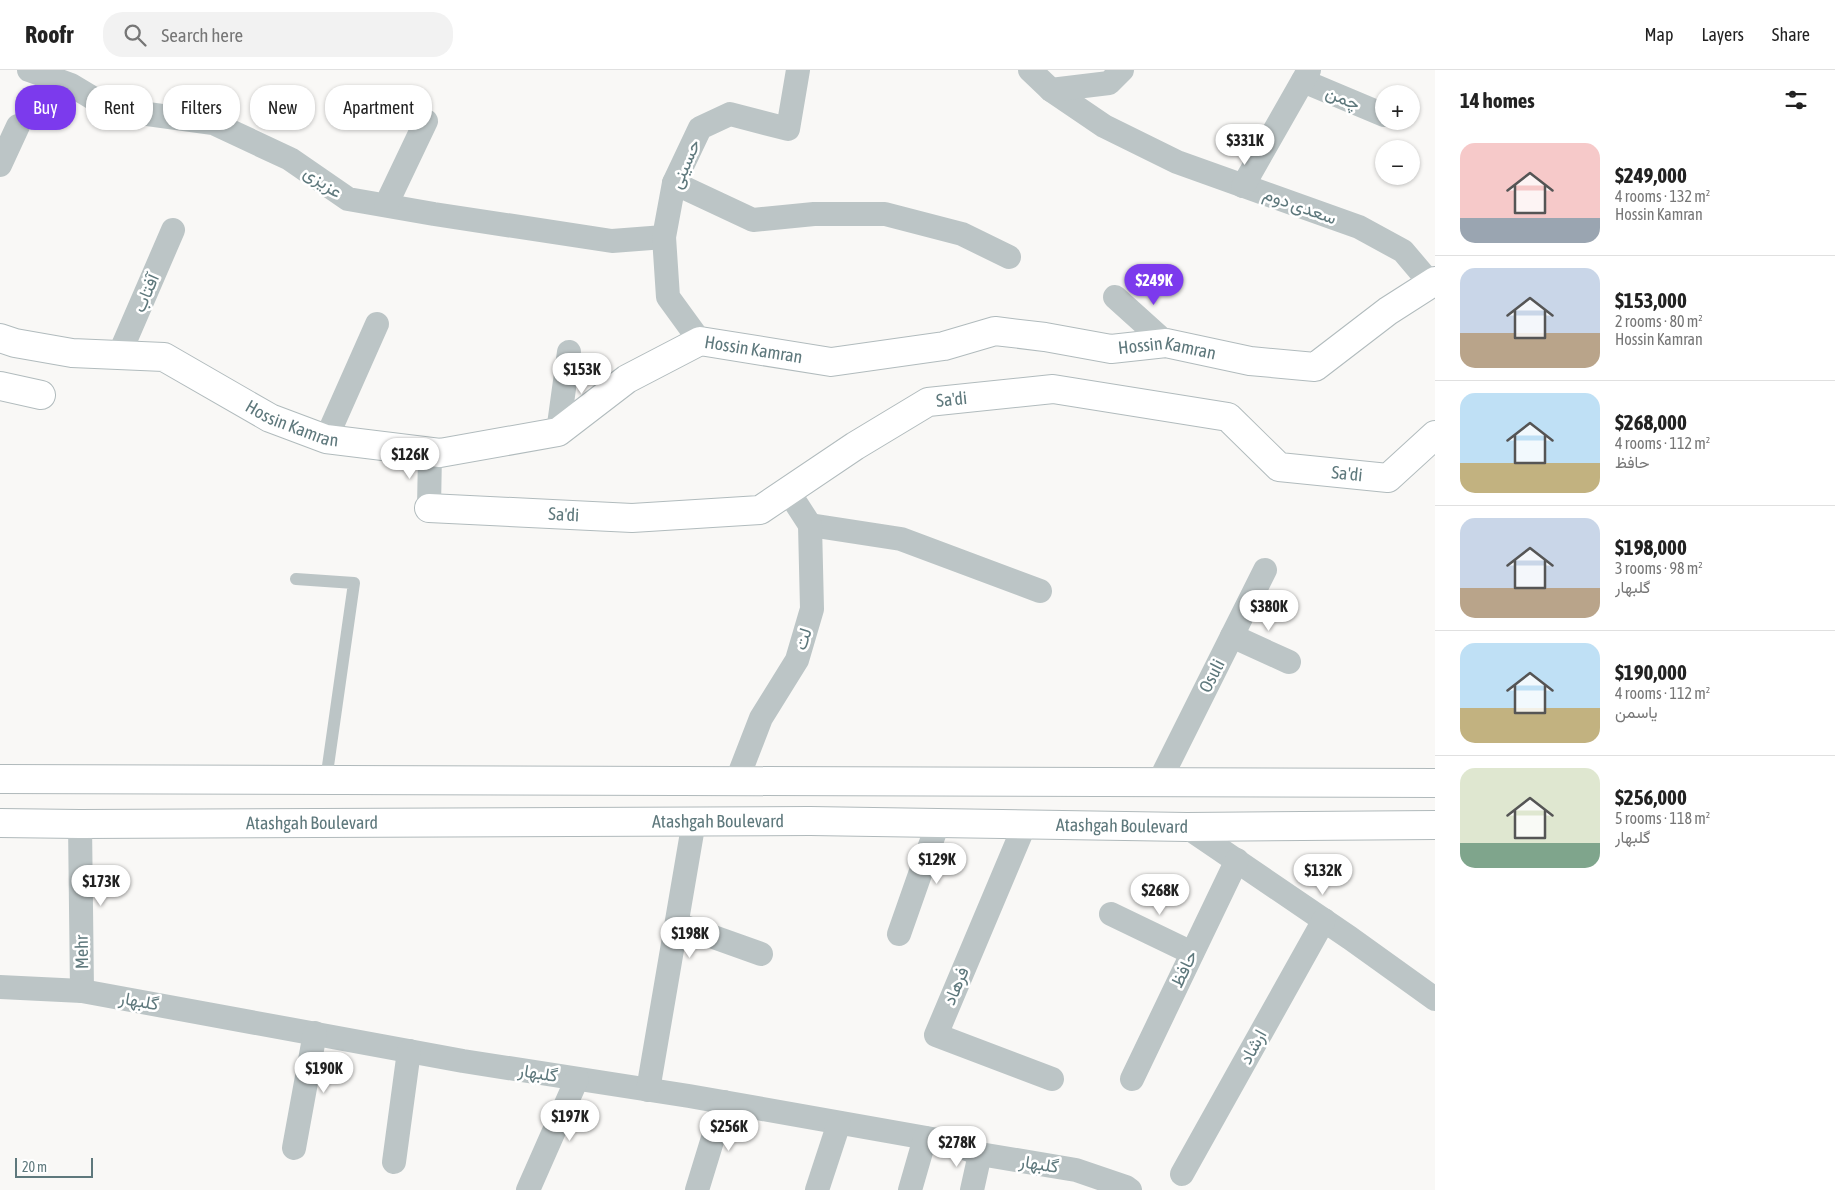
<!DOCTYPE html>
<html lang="en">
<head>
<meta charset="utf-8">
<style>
	body { margin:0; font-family:"Asap Condensed",Vazirmatn,sans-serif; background:#f2f2f2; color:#222; height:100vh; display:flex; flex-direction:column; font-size:19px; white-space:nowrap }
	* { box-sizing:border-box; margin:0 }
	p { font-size:16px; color:#767676 }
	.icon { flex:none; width:28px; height:28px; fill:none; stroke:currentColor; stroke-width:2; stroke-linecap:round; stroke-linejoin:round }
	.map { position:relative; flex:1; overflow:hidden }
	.sheet { display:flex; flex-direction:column; background:#fff; width:400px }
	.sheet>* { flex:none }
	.top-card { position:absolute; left:15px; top:15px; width:475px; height:45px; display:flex; gap:10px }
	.tools { position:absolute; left:1375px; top:15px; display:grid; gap:10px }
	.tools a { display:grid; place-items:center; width:45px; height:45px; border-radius:50%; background:#fff; box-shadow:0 1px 4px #0004; font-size:25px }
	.scale { position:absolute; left:15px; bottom:12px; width:78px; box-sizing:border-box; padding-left:5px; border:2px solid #5e787c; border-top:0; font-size:14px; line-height:18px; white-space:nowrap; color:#5e787c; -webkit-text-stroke:4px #fff; paint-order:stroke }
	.price { position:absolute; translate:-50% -42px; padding:0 11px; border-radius:18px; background:#fff; color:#222; font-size:16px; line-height:32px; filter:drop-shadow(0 1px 2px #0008) }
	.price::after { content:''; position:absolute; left:50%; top:30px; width:15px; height:11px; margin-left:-8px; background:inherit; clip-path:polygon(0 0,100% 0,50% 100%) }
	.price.on { background:#7c3aed; color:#fff }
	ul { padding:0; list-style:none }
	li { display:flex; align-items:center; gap:15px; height:125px; padding:0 25px }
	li+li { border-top:1px solid #e0e0e0 }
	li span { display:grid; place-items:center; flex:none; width:140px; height:100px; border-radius:15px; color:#555 }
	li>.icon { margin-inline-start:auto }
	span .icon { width:60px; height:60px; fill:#fffc; stroke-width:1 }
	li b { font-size:21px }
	h2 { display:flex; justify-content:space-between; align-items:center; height:60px; padding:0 25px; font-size:21px }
	.pill { padding:0 18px; border-radius:20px; background:#fff; box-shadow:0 1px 4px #0004; font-size:18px; line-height:45px }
	.pill.on { background:#7c3aed; color:#fff }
	header { display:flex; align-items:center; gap:30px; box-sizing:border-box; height:70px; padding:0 25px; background:#fff; border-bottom:1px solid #e0e0e0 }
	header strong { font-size:24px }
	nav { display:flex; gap:28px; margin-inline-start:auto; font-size:18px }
	.search { width:350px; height:45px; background:#f2f2f2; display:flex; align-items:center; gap:12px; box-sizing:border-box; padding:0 18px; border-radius:20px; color:#767676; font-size:19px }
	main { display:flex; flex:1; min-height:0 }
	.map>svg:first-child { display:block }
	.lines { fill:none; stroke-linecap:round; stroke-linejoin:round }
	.secondary-casing { stroke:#b1bbbd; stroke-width:30 }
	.primary-casing { stroke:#b0b9bb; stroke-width:30 }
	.lane { stroke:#bcc5c6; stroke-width:12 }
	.street { stroke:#bcc5c6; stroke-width:24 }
	.secondary { stroke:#fff; stroke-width:28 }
	.primary { stroke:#fff; stroke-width:28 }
	.labels { text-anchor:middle; stroke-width:5; stroke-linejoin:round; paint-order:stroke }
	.street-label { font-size:18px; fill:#5e787c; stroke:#fff }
</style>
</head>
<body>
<header>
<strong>Roofr</strong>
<div class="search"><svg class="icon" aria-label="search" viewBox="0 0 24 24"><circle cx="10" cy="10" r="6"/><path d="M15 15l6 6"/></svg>Search here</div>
<nav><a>Map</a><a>Layers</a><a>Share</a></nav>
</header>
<main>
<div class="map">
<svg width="1435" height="1120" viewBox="0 0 1435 1120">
	<rect width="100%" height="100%" fill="#f9f8f6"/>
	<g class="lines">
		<g class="secondary-casing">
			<g id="secondary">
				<path id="s1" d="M 0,268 L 15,273 L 72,283 L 164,287 L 270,348 L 326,369 L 440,383 L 558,362 L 627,309 L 700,271 L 831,292 L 944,276 L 995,261 L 1045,267 L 1111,279 L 1166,273 L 1250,291 L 1315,297 L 1388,241 L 1435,211"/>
				<path d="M 0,316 L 41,325"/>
				<path id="s2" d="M 429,438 L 632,448 L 760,440 L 855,376 L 928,332 L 1053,319 L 1228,347 L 1279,397 L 1388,408 L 1435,365"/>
			</g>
		</g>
		<g class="primary-casing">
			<g id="primary">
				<path d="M 0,709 L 1435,713"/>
				<path id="s3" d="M 0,753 L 80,754 L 810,751 L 1187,757 L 1435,755"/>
			</g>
		</g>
		<path class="lane" d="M 296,509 L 354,513 L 326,710"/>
		<g class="street">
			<path d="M 29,0 L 71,15 L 111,39 L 213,53 L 290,89 L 348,129 L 434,144 L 612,171 L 664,167"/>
			<path d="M 1030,0 L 1051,20 L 1104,56 L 1177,92 L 1359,157 L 1403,181 L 1431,214"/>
			<path d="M 1303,11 L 1384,45"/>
			<path d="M 1051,20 L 1109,13 L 1122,0"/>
			<path d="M 0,95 L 18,56"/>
			<path d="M 674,113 L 753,150 L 814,144 L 885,144 L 962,164 L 1009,187"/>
			<path d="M 1243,116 L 1309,0"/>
			<path d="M 386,135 L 426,51"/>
			<path d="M 1115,227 L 1166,273"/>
			<path d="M 700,271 L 668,227 L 664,167 L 674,113 L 700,58 L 730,44 L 788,59 L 798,0"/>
			<path d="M 119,285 L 173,160"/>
			<path d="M 558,362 L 569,282"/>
			<path d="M 326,369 L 377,254"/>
			<path d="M 429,438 L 430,383"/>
			<path d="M 810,455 L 901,469 L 1040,521"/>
			<path d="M 1232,566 L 1289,592"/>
			<path d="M 737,710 L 761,648 L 797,590 L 812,539 L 810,455 L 788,421"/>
			<path d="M 1159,712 L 1265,500"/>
			<path d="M 80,754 L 82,921"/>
			<path d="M 1025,754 L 936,965 L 1052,1009"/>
			<path d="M 1187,757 L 1350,868 L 1435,929"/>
			<path d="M 1111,844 L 1192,883"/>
			<path d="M 677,854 L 761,884"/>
			<path d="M 899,864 L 938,753"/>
			<path d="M 0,917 L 82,921 L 463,991 L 689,1026 L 949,1072 L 980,1084 L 1076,1100 L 1126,1117 L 1130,1120"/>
			<path d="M 1132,1009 L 1237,790"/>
			<path d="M 648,1020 L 694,751"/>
			<path d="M 294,1078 L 315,963"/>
			<path d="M 394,1092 L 409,981"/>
			<path d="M 1182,1104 L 1324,850"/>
			<path d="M 528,1120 L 577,1009"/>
			<path d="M 697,1120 L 724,1032"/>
			<path d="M 817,1120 L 839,1053"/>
			<path d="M 910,1120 L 925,1068"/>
			<path d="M 972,1120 L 980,1084"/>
		</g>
		<use href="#secondary" class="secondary"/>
		<use href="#primary" class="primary"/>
	</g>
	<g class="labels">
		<g class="street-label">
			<text transform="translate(1343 28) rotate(23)" y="6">چمن</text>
			<text transform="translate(685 94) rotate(-67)" y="6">حسینی</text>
			<text transform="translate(323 112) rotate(34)" y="6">عزیزی</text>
			<text transform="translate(1300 136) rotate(20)" y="6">سعدی دوم</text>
			<text transform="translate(146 223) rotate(-67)" y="6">آفتاب</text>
			<text dy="6" stroke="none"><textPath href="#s1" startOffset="806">Hossin Kamran</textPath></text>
			<text dy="6" stroke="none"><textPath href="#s1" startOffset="1226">Hossin Kamran</textPath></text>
			<text dy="6" stroke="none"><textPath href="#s2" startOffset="555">Sa'di</textPath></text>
			<text dy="6" stroke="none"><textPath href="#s1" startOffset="311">Hossin Kamran</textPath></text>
			<text dy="6" stroke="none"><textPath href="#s2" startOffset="974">Sa'di</textPath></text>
			<text dy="6" stroke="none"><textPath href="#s2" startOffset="135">Sa'di</textPath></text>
			<text transform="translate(803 569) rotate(-73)" y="6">لت</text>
			<text transform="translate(1212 606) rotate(-63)" y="6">Osuli</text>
			<text dy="6" stroke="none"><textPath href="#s3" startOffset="718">Atashgah Boulevard</textPath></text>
			<text dy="6" stroke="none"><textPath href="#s3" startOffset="312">Atashgah Boulevard</textPath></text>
			<text dy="6" stroke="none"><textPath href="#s3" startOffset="1122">Atashgah Boulevard</textPath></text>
			<text transform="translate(82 882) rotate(-91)" y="6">Mehr</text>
			<text transform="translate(1184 899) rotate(-64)" y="6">حافظ</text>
			<text transform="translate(956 916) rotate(-67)" y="6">فرهاد</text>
			<text transform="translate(139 931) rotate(10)" y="6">گلبهار</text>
			<text transform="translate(1253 977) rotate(-61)" y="6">ارشاد</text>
			<text transform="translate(538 1003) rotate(9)" y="6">گلبهار</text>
			<text transform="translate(1039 1094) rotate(9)" y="6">گلبهار</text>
		</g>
	</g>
</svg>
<div class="tools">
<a>+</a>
<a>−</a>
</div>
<div class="scale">20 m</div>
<b class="price" style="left:1245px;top:96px">$331K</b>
<b class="price on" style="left:1154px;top:236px">$249K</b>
<b class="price" style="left:582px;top:325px">$153K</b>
<b class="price" style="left:410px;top:410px">$126K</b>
<b class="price" style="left:1269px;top:562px">$380K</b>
<b class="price" style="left:937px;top:815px">$129K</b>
<b class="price" style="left:1323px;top:826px">$132K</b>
<b class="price" style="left:101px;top:837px">$173K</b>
<b class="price" style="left:1160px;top:846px">$268K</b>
<b class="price" style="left:690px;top:889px">$198K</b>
<b class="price" style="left:324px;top:1024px">$190K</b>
<b class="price" style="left:570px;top:1072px">$197K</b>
<b class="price" style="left:729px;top:1082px">$256K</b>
<b class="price" style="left:957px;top:1098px">$278K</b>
<div class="top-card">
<a class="pill on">Buy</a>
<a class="pill">Rent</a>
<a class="pill">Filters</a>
<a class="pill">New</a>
<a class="pill">Apartment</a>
</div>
</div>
<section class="sheet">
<h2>14 homes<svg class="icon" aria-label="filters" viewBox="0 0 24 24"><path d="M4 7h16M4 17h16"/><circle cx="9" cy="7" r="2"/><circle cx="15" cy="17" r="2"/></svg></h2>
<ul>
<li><span style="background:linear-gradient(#f6c9c9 75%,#9aa5b1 0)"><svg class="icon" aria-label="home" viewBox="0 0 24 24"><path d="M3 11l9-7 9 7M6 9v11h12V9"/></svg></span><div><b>$249,000</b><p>4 rooms · 132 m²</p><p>Hossin Kamran</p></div></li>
<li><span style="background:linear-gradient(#c9d6e8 65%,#b9a48a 0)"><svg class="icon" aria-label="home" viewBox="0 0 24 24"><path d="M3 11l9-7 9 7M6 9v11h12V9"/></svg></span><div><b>$153,000</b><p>2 rooms · 80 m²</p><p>Hossin Kamran</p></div></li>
<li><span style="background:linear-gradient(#bfe0f5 70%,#c2b280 0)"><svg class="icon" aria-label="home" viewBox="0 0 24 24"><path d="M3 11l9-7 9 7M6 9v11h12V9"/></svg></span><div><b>$268,000</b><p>4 rooms · 112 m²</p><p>حافظ</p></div></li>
<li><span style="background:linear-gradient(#c9d6e8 70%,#b9a48a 0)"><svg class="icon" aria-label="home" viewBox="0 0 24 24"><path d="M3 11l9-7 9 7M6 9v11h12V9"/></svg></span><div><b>$198,000</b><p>3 rooms · 98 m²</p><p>گلبهار</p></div></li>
<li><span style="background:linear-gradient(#bfe0f5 65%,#c2b280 0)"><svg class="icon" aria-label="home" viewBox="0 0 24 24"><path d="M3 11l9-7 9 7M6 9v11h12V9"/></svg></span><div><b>$190,000</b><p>4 rooms · 112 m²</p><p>یاسمن</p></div></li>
<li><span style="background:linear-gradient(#dfe7d0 75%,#7fa58c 0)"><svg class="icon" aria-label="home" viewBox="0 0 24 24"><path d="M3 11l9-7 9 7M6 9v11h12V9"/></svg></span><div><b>$256,000</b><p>5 rooms · 118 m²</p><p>گلبهار</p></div></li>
</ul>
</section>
</main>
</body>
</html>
